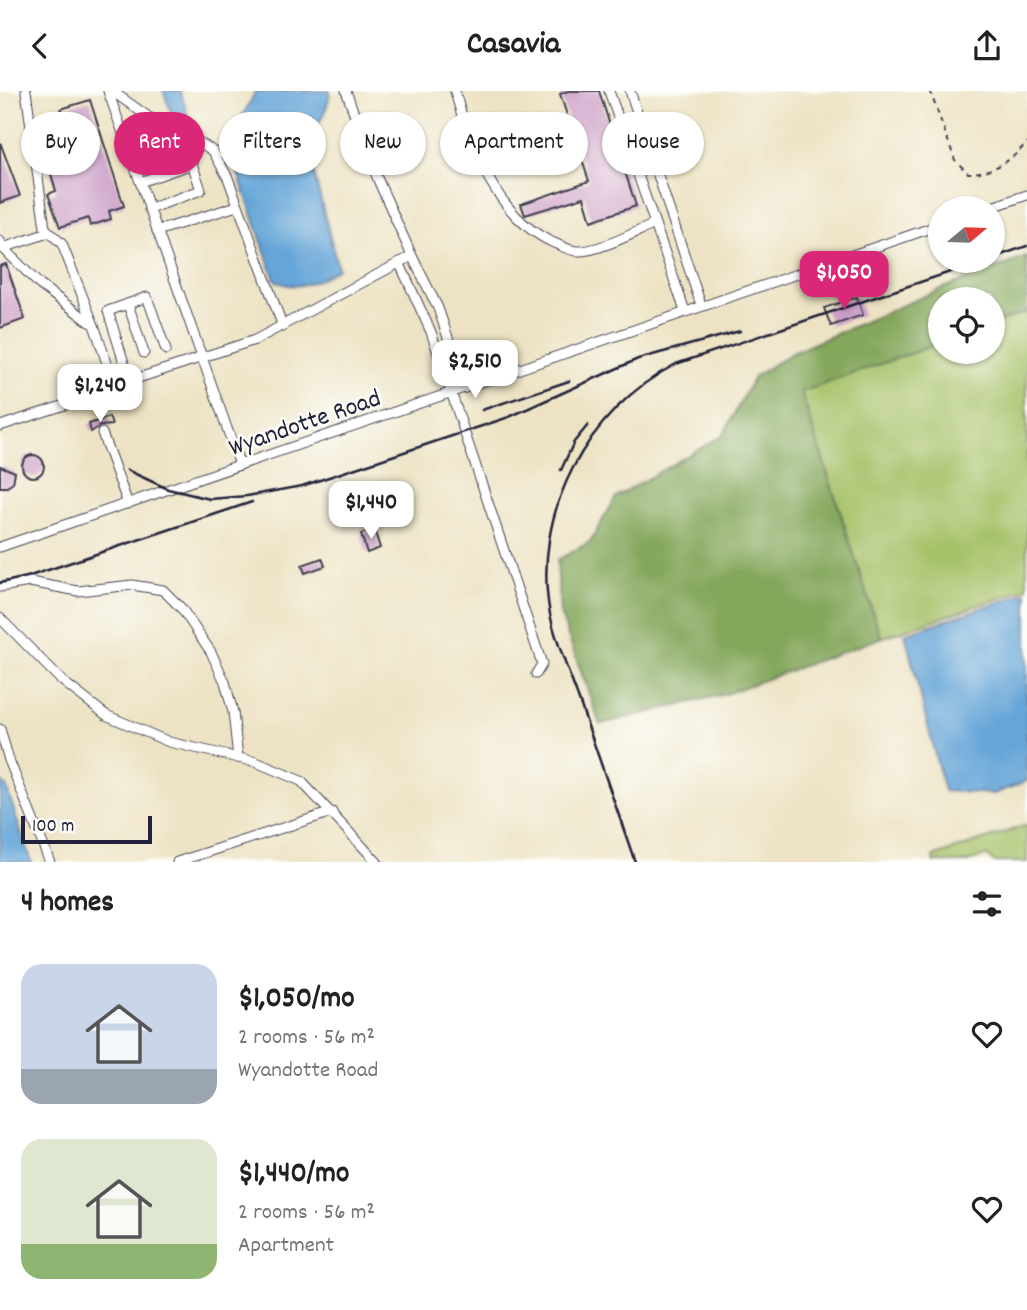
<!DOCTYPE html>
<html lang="en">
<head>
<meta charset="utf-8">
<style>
	body { margin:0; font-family:Dekko,sans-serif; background:#f2f2f2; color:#222; height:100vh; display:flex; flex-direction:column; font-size:26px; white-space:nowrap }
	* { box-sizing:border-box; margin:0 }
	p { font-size:23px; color:#767676 }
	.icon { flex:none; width:38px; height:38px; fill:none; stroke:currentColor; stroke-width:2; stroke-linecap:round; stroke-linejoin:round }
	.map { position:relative; height:771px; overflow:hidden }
	.details { display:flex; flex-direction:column; background:#fff; flex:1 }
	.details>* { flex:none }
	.banner { position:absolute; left:21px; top:21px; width:985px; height:63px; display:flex; gap:14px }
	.needle { width:46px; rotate:71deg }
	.fabs { position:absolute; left:928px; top:105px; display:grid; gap:14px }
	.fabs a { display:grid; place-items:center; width:77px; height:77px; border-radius:50%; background:#fff; box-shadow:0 2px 5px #0004; font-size:35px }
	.scale { position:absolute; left:21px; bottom:18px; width:131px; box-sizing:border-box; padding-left:7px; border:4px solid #22223b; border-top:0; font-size:19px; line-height:24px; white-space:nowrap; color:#22223b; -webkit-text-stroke:5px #fdfcf7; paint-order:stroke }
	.price { position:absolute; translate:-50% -60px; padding:0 16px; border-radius:14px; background:#fff; color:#222; font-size:23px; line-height:46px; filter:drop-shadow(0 2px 4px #0008) }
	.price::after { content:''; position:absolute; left:50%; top:42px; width:21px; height:16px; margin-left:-10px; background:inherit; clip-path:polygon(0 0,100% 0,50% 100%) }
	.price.current { background:#db2777; color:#fff }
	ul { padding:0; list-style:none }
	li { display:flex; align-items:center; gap:21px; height:175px; padding:0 21px }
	li span { display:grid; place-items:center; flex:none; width:196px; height:140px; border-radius:21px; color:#555 }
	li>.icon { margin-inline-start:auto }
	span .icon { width:84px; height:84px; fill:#fffc; stroke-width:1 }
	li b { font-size:30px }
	h2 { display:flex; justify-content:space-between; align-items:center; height:84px; padding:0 21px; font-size:30px }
	.tag { padding:0 24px; border-radius:32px; background:#fff; box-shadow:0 2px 5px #0004; font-size:24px; line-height:63px }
	.tag.current { background:#db2777; color:#fff }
	header { display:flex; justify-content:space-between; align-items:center; height:91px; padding:0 21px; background:#fff; font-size:32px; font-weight:700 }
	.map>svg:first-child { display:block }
	.green { fill:#a6c168; stroke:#647252; stroke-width:2 }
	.forest { fill:#84a75c; stroke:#53644c; stroke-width:2 }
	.water { fill:#65a5d8; stroke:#44648a; stroke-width:2 }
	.building { fill:#cda1c9 }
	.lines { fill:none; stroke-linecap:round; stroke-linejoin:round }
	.minor-casing { stroke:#403f50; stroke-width:11 }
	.path { stroke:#403f50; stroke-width:2; stroke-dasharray:5 5; stroke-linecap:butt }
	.minor { stroke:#fff; stroke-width:9 }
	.rail { stroke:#22223b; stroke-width:2.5 }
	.labels { text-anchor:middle; stroke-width:5; stroke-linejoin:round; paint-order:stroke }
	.street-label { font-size:26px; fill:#22223b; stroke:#fdfcf7 }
</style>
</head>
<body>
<header><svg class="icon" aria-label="back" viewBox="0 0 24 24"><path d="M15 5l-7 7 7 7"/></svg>Casavia<svg class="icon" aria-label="share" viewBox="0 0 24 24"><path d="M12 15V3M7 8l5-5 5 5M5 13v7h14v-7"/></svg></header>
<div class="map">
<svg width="1027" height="771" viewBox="0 0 1027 771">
	<rect width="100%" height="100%" fill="#fdfcf7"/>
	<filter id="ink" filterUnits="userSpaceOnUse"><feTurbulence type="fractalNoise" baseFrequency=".0143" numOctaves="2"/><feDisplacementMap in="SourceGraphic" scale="14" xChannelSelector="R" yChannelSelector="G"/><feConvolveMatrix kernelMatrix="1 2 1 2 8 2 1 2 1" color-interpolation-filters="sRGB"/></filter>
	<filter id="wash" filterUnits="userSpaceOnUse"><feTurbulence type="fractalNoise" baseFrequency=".00686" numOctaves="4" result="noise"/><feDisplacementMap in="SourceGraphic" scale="28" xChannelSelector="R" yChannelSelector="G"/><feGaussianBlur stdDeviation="1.57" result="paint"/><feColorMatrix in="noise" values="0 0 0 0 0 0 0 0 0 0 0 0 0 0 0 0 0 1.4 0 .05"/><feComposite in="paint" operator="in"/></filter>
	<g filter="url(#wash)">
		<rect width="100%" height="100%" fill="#ede3c4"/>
		<g class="green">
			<path d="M 1027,221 L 1027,498 L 881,547 L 801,301 L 940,252 L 940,261 L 992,261 L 992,233 Z"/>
			<path d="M 1027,734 L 1027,771 L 993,771 L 987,764 L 968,771 L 934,771 L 933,766 Z"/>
		</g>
		<path class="forest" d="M 1027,166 L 1027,221 L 992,233 L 992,208 L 940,208 L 940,252 L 801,301 L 881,547 L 725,603 L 600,633 L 560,522 L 557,469 L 590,451 L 616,406 L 723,344 L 754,286 L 792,262 L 943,197 Z"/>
		<g class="water">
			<path d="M 163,0 L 180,0 L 188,24 L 174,28 Z"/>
			<path d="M 256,0 L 330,0 C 329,22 312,38 308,59 L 338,177 C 319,190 296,202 275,189 L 231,62 L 229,50 Z"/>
			<path d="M 1027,502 L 1027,690 L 994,703 L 944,700 L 905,543 Z"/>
			<path d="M 0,690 L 6,695 L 31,771 L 0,771 Z"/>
		</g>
		<g id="blocks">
			<g class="building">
				<path d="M 568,0 L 599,0 L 636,115 L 591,130 L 584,106 L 525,124 L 521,113 L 589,90 L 560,3 Z"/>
				<path d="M 90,9 L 124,115 L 109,120 L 111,128 L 90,135 L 88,127 L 60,136 L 48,103 L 56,100 L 39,42 L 66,33 L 61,18 Z"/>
				<path d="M 0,51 L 20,105 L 0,112 Z"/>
				<path d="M 6,173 L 25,228 L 0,237 L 0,175 Z"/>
				<path d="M 857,206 L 863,224 L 831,235 L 824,217 Z"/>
				<path d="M 109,326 L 112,334 L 100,335 L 91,341 L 89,333 Z"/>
				<circle cx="33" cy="375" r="11"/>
				<path d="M 0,375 L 15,381 L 13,392 L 7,396 L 0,396 Z"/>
				<path d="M 374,438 L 380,457 L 367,462 L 361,443 Z"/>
				<path d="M 322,467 L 325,475 L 305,482 L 302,474 Z"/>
			</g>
		</g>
	</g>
	<g filter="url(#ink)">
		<use href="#blocks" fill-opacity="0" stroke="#403f50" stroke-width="2"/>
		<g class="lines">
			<g class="minor-casing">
				<g id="minor">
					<path d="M 26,0 L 45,137 L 62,153 L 93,232"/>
					<path d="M 108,0 L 240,374"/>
					<path d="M 112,0 L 150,27 L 187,43 L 213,60 L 228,87 L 283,236"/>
					<path d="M 455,0 C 469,55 498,128 554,152 C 562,155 571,161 580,160 C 599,160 635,141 655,133"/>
					<path d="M 609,0 L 685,220"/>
					<path d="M 630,0 L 701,214"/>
					<path d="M 132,68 L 188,46"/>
					<path d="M 140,91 L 192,73"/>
					<path d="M 989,117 L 1027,104"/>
					<path d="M 149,118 L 201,99 L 184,49"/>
					<path d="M 157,140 L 237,115"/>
					<path d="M 0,150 L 3,157 L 48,142"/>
					<path d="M 3,157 L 40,194 L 94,234 L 110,281 L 120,293 L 255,249 L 412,165 L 378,89 L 346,0"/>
					<path d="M 412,165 L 438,217 L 465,297"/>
					<path d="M 399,171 L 431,241 L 542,573 L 536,583"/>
					<path d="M 128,213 L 144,262"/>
					<path d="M 126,292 L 125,275 L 108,220 L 147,206 L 166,259"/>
					<path d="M 0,335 L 108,300 L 120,293"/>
					<path d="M 102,342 L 128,413"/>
					<path d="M 0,456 L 940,134"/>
					<path d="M 0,496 L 30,491 L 78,500 L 132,494 L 163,499 L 182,518 L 211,561 L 225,591 L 233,621 L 238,667"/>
					<path d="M 0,527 L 61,589 L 106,624 L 169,651 L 256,671 L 301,690 L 377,771"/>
					<path d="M 0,638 L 9,669 L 50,771"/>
					<path d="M 177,771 L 332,721"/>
				</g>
			</g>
			<path class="path" d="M 930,0 L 955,69 L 968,82 C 992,82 1012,70 1027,51"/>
			<use href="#minor" class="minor"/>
			<g class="rail">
				<path d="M 992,167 L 1027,155"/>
				<path d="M 482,319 L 569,290"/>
				<path d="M 127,379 L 168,398 L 210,408 L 247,405 L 302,395 L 509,326 L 638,268 L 740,240"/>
				<path d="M 561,379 L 574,351 L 588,334"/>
				<path d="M 0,492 L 27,486 L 252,411"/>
				<path d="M 635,771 C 616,717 598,663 579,609 C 569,581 556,552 550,523 C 531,423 587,319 676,273 L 983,170"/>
			</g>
		</g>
	</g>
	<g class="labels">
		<g class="street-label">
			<text transform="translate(304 330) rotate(-19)" y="9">Wyandotte Road</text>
		</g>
	</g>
</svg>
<div class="fabs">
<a><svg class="needle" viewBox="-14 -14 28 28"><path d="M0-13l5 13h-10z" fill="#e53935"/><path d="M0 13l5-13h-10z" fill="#767676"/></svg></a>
<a><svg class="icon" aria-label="locate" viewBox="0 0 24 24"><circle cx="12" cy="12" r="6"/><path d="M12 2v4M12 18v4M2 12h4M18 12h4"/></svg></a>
</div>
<div class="scale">100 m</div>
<b class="price current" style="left:844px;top:220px">$1,050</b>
<b class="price" style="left:475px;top:309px">$2,510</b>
<b class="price" style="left:100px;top:333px">$1,240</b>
<b class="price" style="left:371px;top:450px">$1,440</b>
<div class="banner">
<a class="tag">Buy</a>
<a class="tag current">Rent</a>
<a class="tag">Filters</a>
<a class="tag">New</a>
<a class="tag">Apartment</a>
<a class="tag">House</a>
</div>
</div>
<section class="details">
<h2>4 homes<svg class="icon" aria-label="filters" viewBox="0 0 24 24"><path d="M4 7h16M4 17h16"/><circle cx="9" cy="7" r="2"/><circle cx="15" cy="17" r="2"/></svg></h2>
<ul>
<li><span style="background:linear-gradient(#c9d6e8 75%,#9aa5b1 0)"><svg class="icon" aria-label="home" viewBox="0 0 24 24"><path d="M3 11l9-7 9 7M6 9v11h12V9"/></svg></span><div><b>$1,050/mo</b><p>2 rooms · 56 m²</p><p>Wyandotte Road</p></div><svg class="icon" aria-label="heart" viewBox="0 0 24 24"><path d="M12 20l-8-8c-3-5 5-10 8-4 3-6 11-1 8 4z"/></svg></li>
<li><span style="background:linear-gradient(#dfe7d0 75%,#8fb573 0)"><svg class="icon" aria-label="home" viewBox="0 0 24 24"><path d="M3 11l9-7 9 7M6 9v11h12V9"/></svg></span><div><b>$1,440/mo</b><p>2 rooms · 56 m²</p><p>Apartment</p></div><svg class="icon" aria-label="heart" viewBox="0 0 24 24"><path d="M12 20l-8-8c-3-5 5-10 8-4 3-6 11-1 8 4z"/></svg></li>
</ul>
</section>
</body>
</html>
